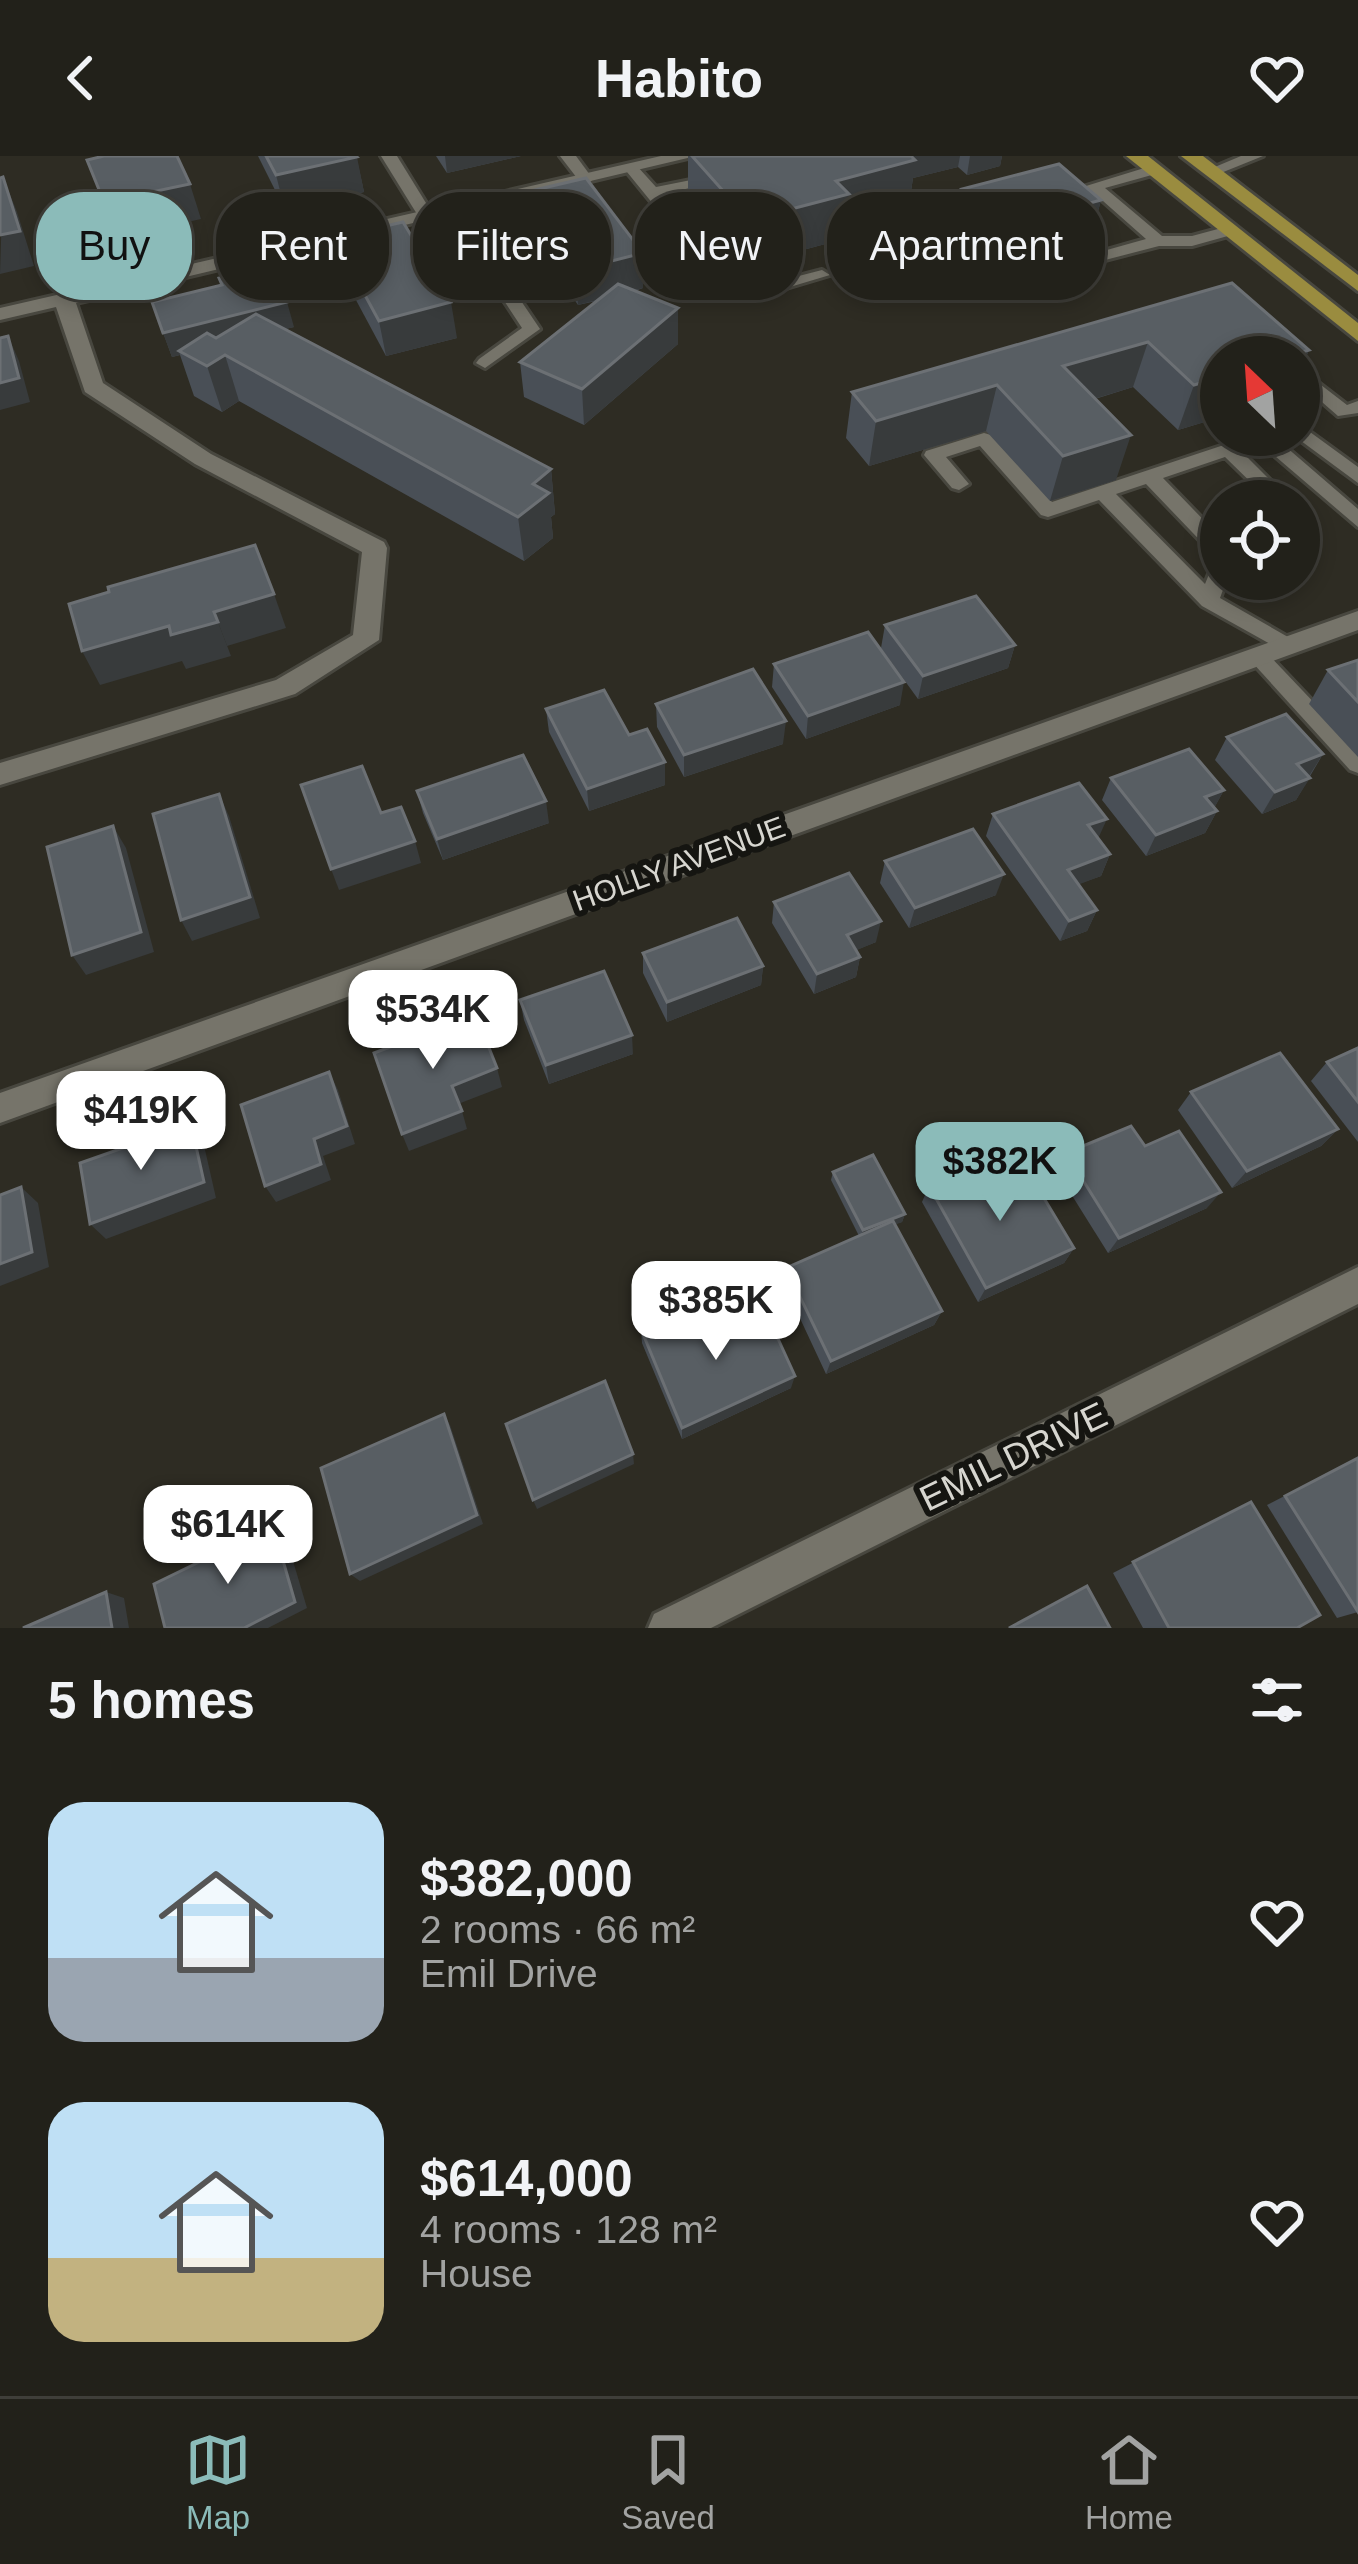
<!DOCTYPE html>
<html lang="en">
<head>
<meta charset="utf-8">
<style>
	body { margin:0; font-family:Helvetica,sans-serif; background:#2e2e27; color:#f1f3f6; height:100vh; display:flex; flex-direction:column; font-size:45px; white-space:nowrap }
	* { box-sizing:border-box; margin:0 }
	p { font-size:39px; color:#a2a3a2 }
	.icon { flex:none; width:66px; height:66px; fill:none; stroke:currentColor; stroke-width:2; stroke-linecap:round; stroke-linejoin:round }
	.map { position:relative; height:1472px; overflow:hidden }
	.panel { display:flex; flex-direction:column; background:#22211a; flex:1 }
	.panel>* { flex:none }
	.top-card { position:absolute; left:36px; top:36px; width:1287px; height:108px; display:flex; gap:24px }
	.needle { width:78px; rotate:335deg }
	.controls { position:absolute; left:1200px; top:180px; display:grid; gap:24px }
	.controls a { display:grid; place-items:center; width:120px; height:120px; border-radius:50%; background:#22211a; box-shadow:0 6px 18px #0003,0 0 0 3px #3f3e39; font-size:60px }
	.price { position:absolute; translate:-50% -102px; padding:0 27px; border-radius:24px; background:#fff; color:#222; font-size:39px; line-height:78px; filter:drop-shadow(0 3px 6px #0008) }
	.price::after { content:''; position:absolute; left:50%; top:72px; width:36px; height:27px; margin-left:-18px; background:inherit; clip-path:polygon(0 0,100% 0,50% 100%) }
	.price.active { background:#8bbbb9; color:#111 }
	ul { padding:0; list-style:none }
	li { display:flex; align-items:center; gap:36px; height:300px; padding:0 48px }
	li span { display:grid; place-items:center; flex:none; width:336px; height:240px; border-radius:36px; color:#555 }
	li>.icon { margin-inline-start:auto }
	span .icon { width:144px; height:144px; fill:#fffc; stroke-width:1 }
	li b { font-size:51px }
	h2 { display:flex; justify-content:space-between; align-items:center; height:144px; padding:0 48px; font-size:51px }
	.chip { padding:0 42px; border-radius:48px; background:#22211a; box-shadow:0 6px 18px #0003,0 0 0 3px #3f3e39; font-size:42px; line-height:108px }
	.chip.active { background:#8bbbb9; color:#111 }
	header { display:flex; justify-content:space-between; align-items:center; height:156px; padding:0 48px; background:#22211a; font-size:54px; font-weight:700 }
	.tabs { display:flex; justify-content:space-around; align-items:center; height:168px; border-top:3px solid #3f3e39; background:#22211a; font-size:33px; color:#a2a3a2 }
	.tabs a { display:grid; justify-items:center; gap:6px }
	.tabs .active { color:#8bbbb9 }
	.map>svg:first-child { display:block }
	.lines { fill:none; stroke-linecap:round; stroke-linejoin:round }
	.lane-casing { stroke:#48473f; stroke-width:6 }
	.street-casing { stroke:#48473f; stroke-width:6 }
	.primary-casing { stroke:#48473f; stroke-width:6 }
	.lane { fill:#76746a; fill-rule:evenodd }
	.street { fill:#76746a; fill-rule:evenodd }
	.primary { fill:#9a8c3f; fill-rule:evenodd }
	.wall { fill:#494f56 }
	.shaded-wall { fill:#383b3c }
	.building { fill:#585e63; stroke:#6c7074; stroke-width:3 }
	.labels { text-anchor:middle; stroke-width:12; stroke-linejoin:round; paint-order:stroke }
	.street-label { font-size:30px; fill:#d7d6d0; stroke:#151511 }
	.near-street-label { font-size:36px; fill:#d7d6d0; stroke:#151511 }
</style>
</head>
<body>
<header><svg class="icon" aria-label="back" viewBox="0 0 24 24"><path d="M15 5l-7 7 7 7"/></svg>Habito<svg class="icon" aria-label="heart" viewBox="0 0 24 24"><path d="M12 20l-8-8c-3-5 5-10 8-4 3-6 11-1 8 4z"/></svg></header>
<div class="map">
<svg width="1358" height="1472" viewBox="0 0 1358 1472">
	<rect width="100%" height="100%" fill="#2e2c23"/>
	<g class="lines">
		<g class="lane-casing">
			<g id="lane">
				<path d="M 381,0 L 397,0 L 434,60 L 432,63 L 420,63 Z"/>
				<path d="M 560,0 L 576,0 L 593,23 L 590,26 L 580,26 Z"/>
				<path d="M 1241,0 L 1263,0 L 1216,19 L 1203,16 Z"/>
				<path d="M 1154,9 L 1162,14 L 1159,17 L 1105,32 L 1162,80 L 1192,80 L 1229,70 L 1237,75 L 1235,78 L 1192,90 L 1159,90 L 1032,123 L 1032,115 L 1146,83 L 1086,30 Z"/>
				<path d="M 627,10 L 637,10 L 656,31 L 721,18 L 721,24 L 662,39 L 727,116 L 764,129 L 822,114 L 830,119 L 763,139 L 715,124 L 627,16 Z"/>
				<path d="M 452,49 L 458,51 L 540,173 L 485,212 L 476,207 L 479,203 L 522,172 L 444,54 Z"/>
				<path d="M 55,50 L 69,53 L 96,138 L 94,142 L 80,138 L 53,53 Z"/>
				<path d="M 1299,212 L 1347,249 L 1358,245 L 1358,257 L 1338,260 L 1299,226 Z"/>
				<path d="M 1299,268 L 1358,311 L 1358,327 L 1293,279 L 1299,279 Z"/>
				<path d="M 984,277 L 991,279 L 1052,346 L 1254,279 L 1282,279 L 1278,284 L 1358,353 L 1358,371 L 1262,289 L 1242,296 L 1291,345 L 1270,345 L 1225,301 L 1163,322 L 1221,382 L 1221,401 L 1214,399 L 1146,328 L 1116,338 L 1205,428 L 1214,406 L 1221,404 L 1221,423 L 1227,423 L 1220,442 L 1295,485 L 1299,490 L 1295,495 L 1288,498 L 1202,450 L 1099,344 L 1048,361 L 1041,359 L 980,290 L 946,301 L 969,328 L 959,334 L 952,332 L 924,299 L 926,295 Z"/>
				<path d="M 1299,356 L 1313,365 L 1313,375 L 1299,379 Z"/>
				<path d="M 1258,492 L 1265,495 L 1358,593 L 1358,617 L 1350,614 L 1251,505 L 1247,500 Z"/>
			</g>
		</g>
		<g class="street-casing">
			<g id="street">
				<path d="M 661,0 L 696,0 L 76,147 L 103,227 L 211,298 L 384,386 L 387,392 L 379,484 L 295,538 L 0,629 L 0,607 L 276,524 L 353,479 L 362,396 L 195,308 L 85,236 L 56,151 L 0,164 L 0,152 Z"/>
				<path d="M 1358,455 L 1358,474 L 0,967 L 0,937 Z"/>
				<path d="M 1358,1111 L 1358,1148 L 711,1472 L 648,1472 L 654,1458 Z"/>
			</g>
		</g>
		<g class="primary-casing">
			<g id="primary">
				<path d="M 1126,0 L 1148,0 L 1358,167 L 1358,185 Z"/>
				<path d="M 1181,0 L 1203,0 L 1358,119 L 1358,135 Z"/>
			</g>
		</g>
		<use href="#lane" class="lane"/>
		<use href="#street" class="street"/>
		<use href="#primary" class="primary"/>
	</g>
	<g class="wall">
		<path d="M 258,0 L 356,0 L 364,36 L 285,54 Z"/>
		<path d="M 436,0 L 521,0 L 447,17 Z"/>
		<path d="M 688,0 L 1002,0 L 1000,10 L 967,19 L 958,11 L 913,22 L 909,49 L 846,66 L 844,83 L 747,109 L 688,40 Z"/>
		<path d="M 962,33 L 1101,44 L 1092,79 L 994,106 L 955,69 Z"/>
		<path d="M 522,37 L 643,97 L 643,132 L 635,135 L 678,188 L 584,269 L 524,241 L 520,206 L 596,145 L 578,149 L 526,72 Z"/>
		<path d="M 334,82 L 457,182 L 386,200 L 342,118 Z"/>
		<path d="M 1232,127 L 1309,194 L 1299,217 L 1299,201 L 1221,201 L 1221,261 L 1178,274 L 1133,231 L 1095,243 L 1116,324 L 1050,345 L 986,275 L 869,310 L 846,282 L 852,236 Z"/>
		<path d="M 222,129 L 294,171 L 285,173 L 551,313 L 555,358 L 551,361 L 553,382 L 524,405 L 239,245 L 222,256 L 194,240 L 180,199 L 172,201 L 152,146 Z"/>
		<path d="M 885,469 L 1015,489 L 1008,512 L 918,543 L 881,492 Z"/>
		<path d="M 1358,504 L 1358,601 L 1309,548 L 1328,514 Z"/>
		<path d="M 774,508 L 900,549 L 806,583 L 772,531 Z"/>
		<path d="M 656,548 L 783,588 L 684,621 L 657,571 Z"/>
		<path d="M 546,553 L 629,579 L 665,606 L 665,629 L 589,655 L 549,576 Z"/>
		<path d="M 1227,581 L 1323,598 L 1296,644 L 1262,658 L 1215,604 Z"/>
		<path d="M 1111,622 L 1224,634 L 1214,652 L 1217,655 L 1205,677 L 1146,700 L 1102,644 Z"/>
		<path d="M 417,635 L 549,667 L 443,704 L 423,657 Z"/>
		<path d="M 993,658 L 1098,682 L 1110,698 L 1101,720 L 1078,728 L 1097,754 L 1087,775 L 1060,785 L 986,680 Z"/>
		<path d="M 885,705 L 996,739 L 909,772 L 880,727 Z"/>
		<path d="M 774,746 L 876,786 L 856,794 L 860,801 L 856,821 L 814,838 L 772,767 Z"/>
		<path d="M 643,797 L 763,810 L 761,829 L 667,866 L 643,817 Z"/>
		<path d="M 520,844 L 633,898 L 549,928 L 524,864 Z"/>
		<path d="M 1358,892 L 1358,986 L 1311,925 L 1327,906 Z"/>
		<path d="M 1191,936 L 1338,973 L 1321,990 L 1232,1032 L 1178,954 Z"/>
		<path d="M 1145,990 L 1207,1052 L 1108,1097 L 1056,1014 L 1066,997 Z"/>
		<path d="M 833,1016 L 905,1058 L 902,1066 L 895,1068 L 942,1155 L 934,1169 L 826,1218 L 783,1126 L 786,1112 L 859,1080 L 831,1024 Z"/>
		<path d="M 929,1030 L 1006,1042 L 1074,1092 L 1064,1107 L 978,1146 L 922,1046 Z"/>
		<path d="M 641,1173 L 700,1181 L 791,1232 L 682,1283 L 642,1187 Z"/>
		<path d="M 1358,1302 L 1358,1456 L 1337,1462 L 1267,1349 Z"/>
		<path d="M 1251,1346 L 1297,1472 L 1143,1472 L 1113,1417 Z"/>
	</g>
	<g class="shaded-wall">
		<path d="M 445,0 L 521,0 L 447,17 Z"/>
		<path d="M 909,0 L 960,0 L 958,11 L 913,22 L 909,49 L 846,66 L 844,83 L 747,109 L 749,64 L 836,25 Z"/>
		<path d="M 970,0 L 1002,0 L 1000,10 L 967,19 Z"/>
		<path d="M 357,1 L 364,36 L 285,54 L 276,19 Z"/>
		<path d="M 3,21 L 17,56 L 34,110 L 0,118 Z"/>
		<path d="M 190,28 L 201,63 L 116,82 L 104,46 Z"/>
		<path d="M 1101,44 L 1092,79 L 994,106 L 1001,71 Z"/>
		<path d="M 643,97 L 643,132 L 578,149 L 576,114 Z"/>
		<path d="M 287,146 L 294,171 L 185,198 L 179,195 L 180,199 L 172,201 L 163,177 Z"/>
		<path d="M 451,146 L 457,182 L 386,200 L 379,165 Z"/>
		<path d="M 678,152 L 678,188 L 584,269 L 582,233 Z"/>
		<path d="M 8,180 L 19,205 L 30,246 L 0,254 L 0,227 Z"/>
		<path d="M 1148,186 L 1133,231 L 1051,256 L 1063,210 Z"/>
		<path d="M 1309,194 L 1299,217 L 1299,201 L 1285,201 Z"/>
		<path d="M 225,199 L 239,245 L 222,256 L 207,210 Z"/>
		<path d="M 1221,221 L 1221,261 L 1178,274 L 1194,229 Z"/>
		<path d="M 997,229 L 986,275 L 869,310 L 876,265 Z"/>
		<path d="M 1131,279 L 1116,324 L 1050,345 L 1063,300 Z"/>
		<path d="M 551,313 L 555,358 L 551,361 L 553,382 L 524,405 L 518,361 L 533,328 Z"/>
		<path d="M 274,438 L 286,472 L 227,490 L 214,456 Z"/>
		<path d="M 218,466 L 231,500 L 186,513 L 182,505 L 100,529 L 82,495 L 169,470 Z"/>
		<path d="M 1015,489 L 1008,512 L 918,543 L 923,520 Z"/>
		<path d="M 904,526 L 900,549 L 806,583 L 808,560 Z"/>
		<path d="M 786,565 L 783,588 L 684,621 L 684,599 Z"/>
		<path d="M 1323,598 L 1309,620 L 1297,608 Z"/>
		<path d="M 665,606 L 665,629 L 589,655 L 587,633 Z"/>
		<path d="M 1310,622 L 1296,644 L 1262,658 L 1275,636 Z"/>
		<path d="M 1224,634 L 1212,656 L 1205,641 Z"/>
		<path d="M 219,638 L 229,660 L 260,762 L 192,785 L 181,764 Z"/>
		<path d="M 546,645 L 549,667 L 443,704 L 437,683 Z"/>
		<path d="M 1217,655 L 1205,677 L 1146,700 L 1156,679 Z"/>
		<path d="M 1107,663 L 1097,685 L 1088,669 Z"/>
		<path d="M 113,670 L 126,692 L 154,796 L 86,819 L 72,799 Z"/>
		<path d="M 415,685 L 421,707 L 339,734 L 331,713 Z"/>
		<path d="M 1110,698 L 1101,720 L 1059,736 L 1068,714 Z"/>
		<path d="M 1004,718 L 996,739 L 909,772 L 915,752 Z"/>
		<path d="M 1097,754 L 1087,775 L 1060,785 L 1069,765 Z"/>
		<path d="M 881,765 L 876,786 L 843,800 L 847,779 Z"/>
		<path d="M 860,801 L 856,821 L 814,838 L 817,818 Z"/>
		<path d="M 763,810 L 761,829 L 667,866 L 667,846 Z"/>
		<path d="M 632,879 L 633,898 L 549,928 L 546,909 Z"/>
		<path d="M 497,912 L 502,931 L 458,948 L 452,930 Z"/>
		<path d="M 329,916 L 338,934 L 355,988 L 323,1000 L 331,1024 L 276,1046 L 265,1030 L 314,983 Z"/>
		<path d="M 462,955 L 467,973 L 409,995 L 402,978 Z"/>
		<path d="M 191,968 L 203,985 L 216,1042 L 106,1083 L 90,1068 Z"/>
		<path d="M 1338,973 L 1321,990 L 1232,1032 L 1247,1015 Z"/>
		<path d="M 21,1031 L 38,1047 L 49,1111 L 0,1130 L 0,1108 Z"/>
		<path d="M 1221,1036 L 1207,1052 L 1108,1097 L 1119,1082 Z"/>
		<path d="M 905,1058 L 902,1066 L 861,1082 L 863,1074 Z"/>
		<path d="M 1074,1092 L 1064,1107 L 978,1146 L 986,1132 Z"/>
		<path d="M 942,1155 L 934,1169 L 826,1218 L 831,1205 Z"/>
		<path d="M 795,1220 L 791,1232 L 682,1283 L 682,1272 Z"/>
		<path d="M 444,1258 L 450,1269 L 483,1368 L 360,1425 L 350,1418 Z"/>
		<path d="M 633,1298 L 634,1308 L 537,1353 L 533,1344 Z"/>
		<path d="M 273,1370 L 285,1378 L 307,1452 L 268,1472 L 244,1472 Z"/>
		<path d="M 106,1436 L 124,1442 L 129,1472 L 112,1472 Z"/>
	</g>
	<g class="building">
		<path d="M 104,0 L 177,0 L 190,28 L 104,46 L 87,4 Z"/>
		<path d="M 266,0 L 356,0 L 357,1 L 276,19 Z"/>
		<path d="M 692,0 L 911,0 L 915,4 L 836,25 L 849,38 L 749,64 Z"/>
		<path d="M 1059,8 L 1101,44 L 1001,71 L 962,33 Z"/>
		<path d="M 3,21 L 20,75 L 0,79 L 0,22 Z"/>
		<path d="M 586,22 L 643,97 L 576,114 L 522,37 Z"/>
		<path d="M 403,66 L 451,146 L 379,165 L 334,82 Z"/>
		<path d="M 270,110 L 287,146 L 163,177 L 152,146 L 222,129 L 219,122 Z"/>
		<path d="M 1232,127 L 1309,194 L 1285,201 L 1221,201 L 1221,221 L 1194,229 L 1148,186 L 1063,210 L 1131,279 L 1063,300 L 997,229 L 876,265 L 852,236 Z"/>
		<path d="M 618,128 L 678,152 L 582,233 L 520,206 Z"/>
		<path d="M 256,158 L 551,313 L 533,328 L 549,337 L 518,361 L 225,199 L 207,210 L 179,195 L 207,177 L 216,182 Z"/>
		<path d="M 8,180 L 19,222 L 0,227 L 0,182 Z"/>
		<path d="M 255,389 L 274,438 L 214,456 L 218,466 L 171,479 L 169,470 L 82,495 L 69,448 L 109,436 L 108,431 Z"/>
		<path d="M 976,440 L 1015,489 L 923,520 L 885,469 Z"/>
		<path d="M 868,476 L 904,526 L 808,560 L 774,508 Z"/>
		<path d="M 1358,504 L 1358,546 L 1328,514 Z"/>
		<path d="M 753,513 L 786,565 L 684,599 L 656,548 Z"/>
		<path d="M 604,534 L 629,579 L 647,573 L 665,606 L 587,633 L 546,553 Z"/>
		<path d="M 1286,558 L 1323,598 L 1297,608 L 1310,622 L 1275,636 L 1227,581 Z"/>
		<path d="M 1189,593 L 1224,634 L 1205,641 L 1217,655 L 1156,679 L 1111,622 Z"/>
		<path d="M 523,599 L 546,645 L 437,683 L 417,635 Z"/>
		<path d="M 362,610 L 381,657 L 401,651 L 415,685 L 331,713 L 301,629 Z"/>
		<path d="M 1079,627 L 1107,663 L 1088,669 L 1110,698 L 1068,714 L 1097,754 L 1069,765 L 993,658 Z"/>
		<path d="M 219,638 L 250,741 L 181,764 L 153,658 Z"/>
		<path d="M 113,670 L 141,776 L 72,799 L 47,691 Z"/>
		<path d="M 973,673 L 1004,718 L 915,752 L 885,705 Z"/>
		<path d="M 849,717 L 881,765 L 847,779 L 860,801 L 817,818 L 774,746 Z"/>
		<path d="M 737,762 L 763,810 L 667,846 L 643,797 Z"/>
		<path d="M 604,815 L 632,879 L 546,909 L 520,844 Z"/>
		<path d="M 476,859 L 497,912 L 452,930 L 462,955 L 402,978 L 374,897 Z"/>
		<path d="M 1358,892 L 1358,946 L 1327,906 Z"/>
		<path d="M 1280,897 L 1338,973 L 1247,1015 L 1191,936 Z"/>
		<path d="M 329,916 L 347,970 L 314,983 L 321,1008 L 265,1030 L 241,949 Z"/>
		<path d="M 191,968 L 204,1026 L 90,1068 L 80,1007 Z"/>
		<path d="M 1131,970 L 1145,990 L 1179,975 L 1221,1036 L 1119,1082 L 1066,997 Z"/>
		<path d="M 873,999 L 905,1058 L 863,1074 L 833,1016 Z"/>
		<path d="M 984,1006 L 1006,1042 L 1036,1029 L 1074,1092 L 986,1132 L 929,1030 Z"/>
		<path d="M 21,1031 L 32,1096 L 0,1108 L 0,1039 Z"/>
		<path d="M 893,1065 L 942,1155 L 831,1205 L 786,1112 Z"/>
		<path d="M 764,1152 L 795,1220 L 682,1272 L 641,1173 L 688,1153 L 700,1181 Z"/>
		<path d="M 605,1225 L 633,1298 L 533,1344 L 506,1268 Z"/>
		<path d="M 444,1258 L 477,1359 L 350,1418 L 321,1312 Z"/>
		<path d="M 1358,1302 L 1358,1456 L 1285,1340 Z"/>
		<path d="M 1251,1346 L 1320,1459 L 1297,1472 L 1169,1472 L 1133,1406 Z"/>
		<path d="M 273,1370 L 295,1446 L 244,1472 L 165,1472 L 154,1428 Z"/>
		<path d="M 1087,1430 L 1110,1472 L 1009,1472 Z"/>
		<path d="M 106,1436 L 112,1472 L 23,1472 Z"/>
	</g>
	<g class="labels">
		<g class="street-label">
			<text transform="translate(679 708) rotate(-20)" y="10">HOLLY AVENUE</text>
		</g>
		<g class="near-street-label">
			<text transform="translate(1013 1300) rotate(-26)" y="13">EMIL DRIVE</text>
		</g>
	</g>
</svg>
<div class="controls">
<a><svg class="needle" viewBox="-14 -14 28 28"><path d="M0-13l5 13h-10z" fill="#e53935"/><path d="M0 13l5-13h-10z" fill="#a2a3a2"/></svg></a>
<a><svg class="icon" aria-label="locate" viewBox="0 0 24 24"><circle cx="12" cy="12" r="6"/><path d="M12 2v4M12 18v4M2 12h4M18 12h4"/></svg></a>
</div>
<b class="price" style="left:433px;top:916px">$534K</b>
<b class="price" style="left:141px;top:1017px">$419K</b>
<b class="price active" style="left:1000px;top:1068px">$382K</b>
<b class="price" style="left:716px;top:1207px">$385K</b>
<b class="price" style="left:228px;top:1431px">$614K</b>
<div class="top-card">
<a class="chip active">Buy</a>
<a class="chip">Rent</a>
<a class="chip">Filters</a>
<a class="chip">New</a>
<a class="chip">Apartment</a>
</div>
</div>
<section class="panel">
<h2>5 homes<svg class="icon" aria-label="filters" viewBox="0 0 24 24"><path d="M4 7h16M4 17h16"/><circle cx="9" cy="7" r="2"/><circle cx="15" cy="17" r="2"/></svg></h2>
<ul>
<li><span style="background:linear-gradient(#bfe0f5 65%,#9aa5b1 0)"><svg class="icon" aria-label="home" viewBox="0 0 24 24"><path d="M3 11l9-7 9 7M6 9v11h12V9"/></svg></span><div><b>$382,000</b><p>2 rooms · 66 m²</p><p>Emil Drive</p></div><svg class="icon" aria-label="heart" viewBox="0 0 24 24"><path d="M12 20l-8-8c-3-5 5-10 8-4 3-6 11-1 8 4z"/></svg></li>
<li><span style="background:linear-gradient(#bfe0f5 65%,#c2b280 0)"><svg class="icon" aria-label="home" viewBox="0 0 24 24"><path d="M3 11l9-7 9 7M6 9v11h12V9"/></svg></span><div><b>$614,000</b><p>4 rooms · 128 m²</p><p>House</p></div><svg class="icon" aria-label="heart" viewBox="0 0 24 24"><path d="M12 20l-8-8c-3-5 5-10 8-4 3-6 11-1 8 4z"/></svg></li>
</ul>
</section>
<nav class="tabs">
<a class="active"><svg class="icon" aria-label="map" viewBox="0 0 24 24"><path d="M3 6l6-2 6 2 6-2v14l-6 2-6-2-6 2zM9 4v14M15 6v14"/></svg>Map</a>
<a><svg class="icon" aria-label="saved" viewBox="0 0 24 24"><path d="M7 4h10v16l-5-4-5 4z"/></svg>Saved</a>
<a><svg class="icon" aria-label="home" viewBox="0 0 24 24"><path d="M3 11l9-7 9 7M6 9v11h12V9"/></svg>Home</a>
</nav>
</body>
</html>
